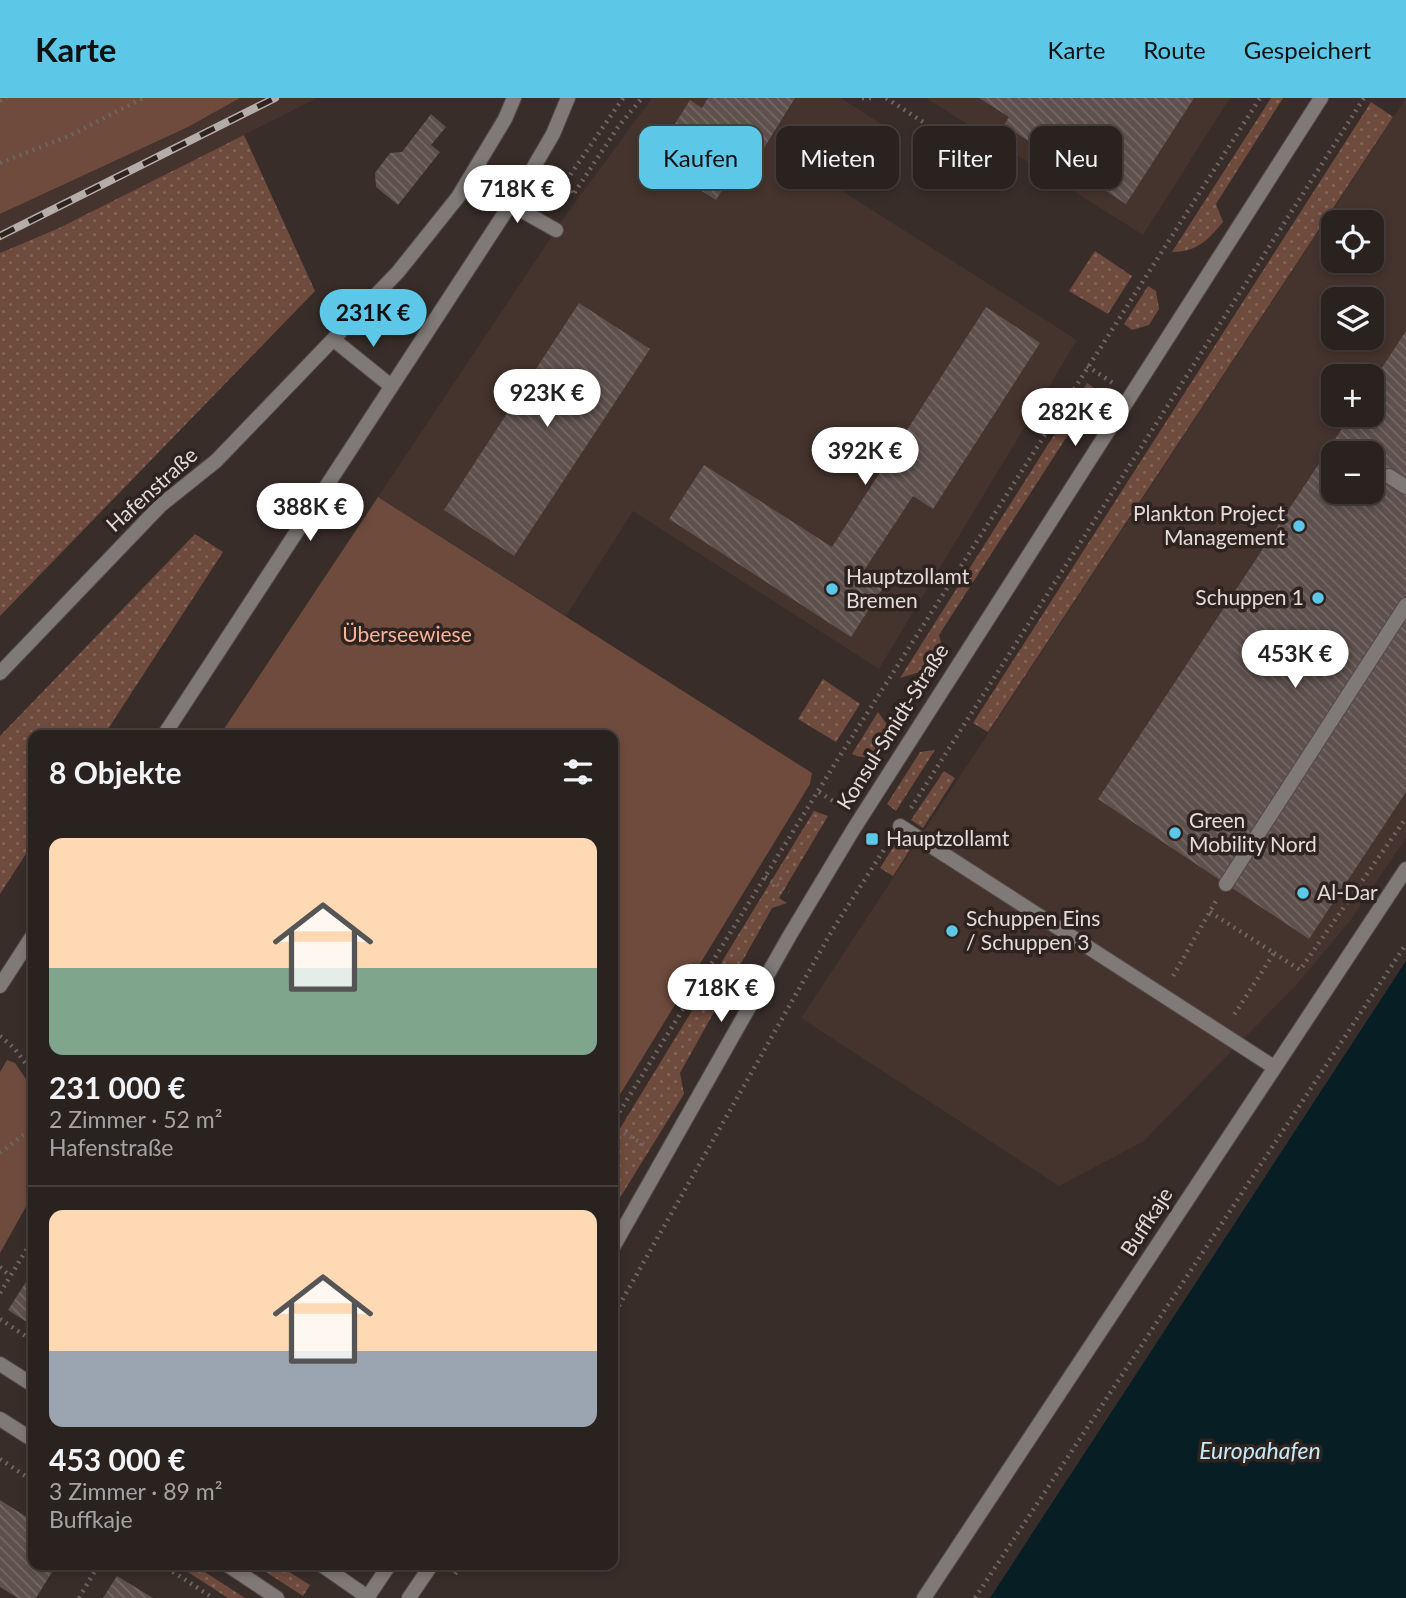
<!DOCTYPE html>
<html lang="de">
<head>
<meta charset="utf-8">
<style>
	body { margin:0; font-family:Lato,sans-serif; background:#362f2c; color:#f1f3f6; height:100vh; display:flex; flex-direction:column; font-size:26px; white-space:nowrap }
	* { box-sizing:border-box; margin:0 }
	p { font-size:23px; color:#a5a4a4 }
	.icon { flex:none; width:38px; height:38px; fill:none; stroke:currentColor; stroke-width:2; stroke-linecap:round; stroke-linejoin:round }
	.map { position:relative; flex:1; overflow:hidden }
	.drawer { position:absolute; left:28px; top:632px; width:590px; height:840px; display:flex; flex-direction:column; background:#2a221f; border-radius:14px; box-shadow:0 4px 10px #0003,0 0 0 2px #463f3d }
	.drawer>* { flex:none }
	.banner { position:absolute; left:639px; top:28px; width:662px; height:63px; display:flex; gap:14px }
	.tools { position:absolute; left:1321px; top:112px; display:grid; gap:14px }
	.tools a { display:grid; place-items:center; width:63px; height:63px; border-radius:14px; background:#2a221f; box-shadow:0 4px 10px #0003,0 0 0 2px #463f3d; font-size:35px }
	.price { position:absolute; translate:-50% -60px; padding:0 16px; border-radius:24px; background:#fff; color:#222; font-size:23px; line-height:46px; filter:drop-shadow(0 2px 4px #0008) }
	.price::after { content:''; position:absolute; left:50%; top:42px; width:21px; height:16px; margin-left:-10px; background:inherit; clip-path:polygon(0 0,100% 0,50% 100%) }
	.price.active { background:#5dc7e8; color:#111 }
	ul { padding:0; list-style:none }
	li { display:grid; align-content:center; gap:14px; height:371px; padding:0 21px }
	li+li { border-top:2px solid #463f3d }
	li span { display:grid; place-items:center; height:217px; border-radius:14px; color:#555 }
	li>.icon { margin-inline-start:auto }
	span .icon { width:126px; height:126px; fill:#fffc; stroke-width:1 }
	li b { font-size:30px }
	h2 { display:flex; justify-content:space-between; align-items:center; height:84px; padding:0 21px; font-size:30px }
	.pill { padding:0 24px; border-radius:14px; background:#2a221f; box-shadow:0 4px 10px #0003,0 0 0 2px #463f3d; font-size:24px; line-height:63px }
	.pill.active { background:#5dc7e8; color:#111 }
	header { display:flex; align-items:center; gap:42px; box-sizing:border-box; height:98px; padding:0 35px; background:#5dc7e8; color:#111 }
	header strong { font-size:33px }
	nav { display:flex; gap:38px; margin-inline-start:auto; font-size:24px }
	.map>svg:first-child { display:block }
	.built { fill:#45332d; fill-rule:evenodd }
	.grass { fill:url(#grass-dots) }
	.park { fill:#6f4b3e }
	.water { fill:#071e25 }
	.building { fill:url(#building-back-hatch); fill-rule:evenodd }
	.lines { fill:none; stroke-linecap:round; stroke-linejoin:round }
	.service-casing { stroke:#534945; stroke-width:16 }
	.pedestrian-casing { stroke:#534945; stroke-width:16 }
	.minor-casing { stroke:#534945; stroke-width:16 }
	.tertiary-casing { stroke:#534945; stroke-width:16 }
	.path { stroke:#6e6460; stroke-width:4.5; stroke-dasharray:2 5; stroke-linecap:butt }
	.service { stroke:#7f7977; stroke-width:14 }
	.pedestrian { stroke:#7f7977; stroke-width:14 }
	.minor { stroke:#7f7977; stroke-width:14 }
	.tertiary { stroke:#7f7977; stroke-width:14 }
	.rail-casing { stroke:#b5ada9; stroke-width:8 }
	.rail { stroke:#2e231f; stroke-width:5; stroke-dasharray:16; stroke-linecap:butt }
	.poi-dot { fill:#5dc7e8; stroke:#2e231f; stroke-width:2.5 }
	.labels { text-anchor:middle; stroke-width:7; stroke-linejoin:round; paint-order:stroke }
	.street-label { font-size:21px; fill:#e3dcd9; stroke:#2e231f }
	.poi-label { font-size:21px; fill:#e3dcd9; stroke:#2e231f; text-anchor:start }
	.park-label { font-size:21px; fill:#f7b39b; stroke:#2e231f }
	.water-label { font-size:23px; font-style:italic; fill:#c5ebf8; stroke:#2e231f }
</style>
</head>
<body>
<header>
<strong>Karte</strong>
<nav><a>Karte</a><a>Route</a><a>Gespeichert</a></nav>
</header>
<div class="map">
<svg width="1406" height="1500" viewBox="0 0 1406 1500">
	<defs>
		<pattern id="grass-dots" width="8" height="8" patternUnits="userSpaceOnUse" patternTransform="scale(1.75)"><rect width="8" height="8" fill="#6f4b3e"/><path d="M2 2h.1M6 6h.1" fill="none" stroke="#836459" stroke-width="1.8" stroke-linecap="round"/></pattern>
		<pattern id="building-back-hatch" width="6" height="6" patternUnits="userSpaceOnUse" patternTransform="scale(1.75)"><rect width="6" height="6" fill="#5e514d"/><path d="M-1 5l2 2M0 0l6 6M5-1l2 2" fill="none" stroke="#756966"/></pattern>
	</defs>
	<rect width="100%" height="100%" fill="#382d29"/>
	<g class="built">
		<path d="M 240,0 L 317,0 L 59,130 L 0,155 L 0,116 L 188,29 Z"/>
		<path d="M 652,0 L 841,0 L 880,25 L 839,91 L 1077,242 L 879,571 L 633,413 L 566,518 L 378,399 L 568,114 Z"/>
		<path d="M 926,0 L 1230,0 L 1143,137 Z"/>
		<path d="M 1406,0 L 1406,740 L 1350,823 L 1298,885 L 1144,1043 L 1059,1088 L 801,920 ZM 1334,124 L 1372,124 L 1372,163 L 1334,163 ZM 1334,201 L 1372,201 L 1372,240 L 1334,240 ZM 1334,278 L 1372,278 L 1372,317 L 1334,317 ZM 1334,355 L 1372,355 L 1372,394 L 1334,394 Z"/>
	</g>
	<g class="grass">
		<path d="M 1271,0 L 1283,0 L 1216,106 L 1223,124 C 1208,142 1197,154 1172,154 Z"/>
		<path d="M 1371,4 L 1393,19 L 988,634 L 973,625 Z"/>
		<path d="M 244,37 L 315,193 L 0,518 L 0,155 L 59,130 Z"/>
		<path d="M 1095,153 L 1132,178 L 1108,216 L 1069,193 Z"/>
		<path d="M 1148,188 L 1156,193 L 1159,211 L 1149,227 L 1132,232 L 1124,226 Z"/>
		<path d="M 1087,285 L 1106,298 L 1099,311 L 1082,315 L 939,537 L 944,556 L 930,571 L 900,580 Z"/>
		<path d="M 195,436 L 223,454 L 104,637 L 33,637 L 33,745 L 0,796 L 0,638 Z"/>
		<path d="M 823,581 L 860,606 L 836,644 L 798,621 Z"/>
		<path d="M 878,614 L 890,631 C 886,652 874,666 852,656 Z"/>
		<path d="M 935,652 L 896,713 L 887,706 L 920,654 Z"/>
		<path d="M 944,673 L 955,680 L 923,730 L 911,722 Z"/>
		<path d="M 814,713 L 828,718 L 779,800 L 787,805 L 772,810 L 680,975 L 684,996 L 613,1111 L 613,1042 Z"/>
		<path d="M 900,739 L 913,747 L 893,778 L 880,770 Z"/>
		<path d="M 177,1467 L 194,1467 L 245,1500 L 228,1500 Z"/>
		<path d="M 255,1467 L 278,1467 L 310,1487 L 303,1498 Z"/>
	</g>
	<g class="park">
		<path d="M 0,0 L 240,0 L 188,29 L 0,116 Z"/>
		<path d="M 378,399 L 812,675 L 810,686 L 613,1008 L 612,637 L 220,637 Z"/>
		<path d="M 7,962 L 15,965 L 33,991 L 33,1096 L 0,1155 L 0,974 Z"/>
	</g>
	<path class="water" d="M 1406,863 L 1406,1500 L 990,1500 Z"/>
	<g class="building">
		<path d="M 708,0 L 795,0 L 764,50 L 753,43 L 716,102 L 652,62 L 690,2 L 702,10 Z"/>
		<path d="M 979,0 L 1194,0 L 1126,106 L 1004,27 L 1009,19 Z"/>
		<path d="M 431,16 L 446,29 L 431,47 L 440,54 L 398,107 L 376,89 L 375,75 L 390,55 L 402,54 Z"/>
		<path d="M 579,205 L 650,251 L 514,458 L 444,412 Z"/>
		<path d="M 986,209 L 1040,245 L 933,411 L 913,398 L 861,477 L 882,491 L 851,539 L 669,421 L 704,367 L 832,449 Z"/>
		<path d="M 1406,233 L 1406,694 L 1309,841 L 1098,701 L 1351,317 L 1372,317 L 1372,285 ZM 1334,355 L 1372,355 L 1372,394 L 1334,394 Z"/>
		<path d="M 33,1173 L 33,1228 L 8,1212 Z"/>
		<path d="M 0,1402 L 33,1423 L 33,1466 L 57,1466 L 36,1500 L 18,1500 L 0,1489 Z"/>
		<path d="M 117,1478 L 153,1500 L 103,1500 Z"/>
	</g>
	<g class="lines">
		<g class="service-casing">
			<g id="service">
				<path d="M 510,106 L 556,132"/>
				<path d="M 1389,378 L 1406,389"/>
				<path d="M 1226,786 L 1406,507"/>
			</g>
		</g>
		<g class="pedestrian-casing">
			<g id="pedestrian">
				<path d="M 900,728 L 1274,969"/>
				<path d="M 924,1500 L 1406,771"/>
			</g>
		</g>
		<g class="minor-casing">
			<g id="minor">
				<path d="M 334,242 L 391,288"/>
				<path d="M 0,575 L 161,407 L 216,363 L 398,174 L 458,99 L 505,21 L 514,0"/>
				<path d="M 164,637 L 525,84 L 553,36 L 568,0"/>
				<path d="M 0,888 L 33,837"/>
			</g>
		</g>
		<g class="tertiary-casing">
			<g id="tertiary">
				<path d="M 612,1151 L 790,837 L 853,732 L 1321,0"/>
				<path d="M 0,1266 L 33,1287"/>
				<path d="M 0,1321 L 33,1342"/>
				<path d="M 226,1466 L 277,1500"/>
				<path d="M 320,1466 L 369,1500"/>
				<path d="M 367,1500 L 390,1466"/>
				<path d="M 409,1500 L 432,1466"/>
			</g>
		</g>
		<g class="path">
			<path d="M 623,0 L 566,83 L 573,97 L 618,29 L 642,0"/>
			<path d="M 862,0 L 874,0"/>
			<path d="M 886,0 L 923,24"/>
			<path d="M 0,3 L 7,0"/>
			<path d="M 0,65 L 69,38 L 143,0"/>
			<path d="M 1087,268 L 1113,285"/>
			<path d="M 819,694 L 842,709"/>
			<path d="M 911,710 L 1364,0"/>
			<path d="M 765,779 L 789,794"/>
			<path d="M 1210,814 L 1274,855 L 1234,917"/>
			<path d="M 1274,855 L 1300,872 L 1406,720"/>
			<path d="M 1173,878 L 1216,803"/>
			<path d="M 0,938 L 14,950 L 33,975"/>
			<path d="M 612,1026 L 836,664 L 1260,0"/>
			<path d="M 612,1028 L 645,1047"/>
			<path d="M 0,1055 L 33,1029"/>
			<path d="M 0,1169 L 10,1178"/>
			<path d="M 0,1195 L 33,1141"/>
			<path d="M 612,1220 L 833,831 L 887,747"/>
			<path d="M 0,1221 L 33,1243"/>
			<path d="M 0,1361 L 33,1383"/>
			<path d="M 161,1466 L 213,1500"/>
			<path d="M 455,1476 L 461,1466"/>
			<path d="M 79,1500 L 99,1466"/>
			<path d="M 975,1500 L 1406,846"/>
		</g>
		<use href="#service" class="service"/>
		<use href="#pedestrian" class="pedestrian"/>
		<use href="#minor" class="minor"/>
		<use href="#tertiary" class="tertiary"/>
		<g class="rail-casing">
			<path id="rail" d="M 0,138 L 275,0"/>
		</g>
		<use href="#rail" class="rail"/>
	</g>
	<g class="poi-dot">
		<circle cx="1299" cy="428" r="7"/>
		<circle cx="832" cy="491" r="7"/>
		<circle cx="1318" cy="500" r="7"/>
		<circle cx="1175" cy="735" r="7"/>
		<rect x="865" y="734" width="14" height="14" rx="3.5"/>
		<circle cx="1303" cy="795" r="7"/>
		<circle cx="952" cy="833" r="7"/>
	</g>
	<g class="labels">
		<g class="street-label">
			<text transform="translate(152 392) rotate(-42)" y="7">Hafenstraße</text>
			<text transform="translate(893 629) rotate(-58)" y="7">Konsul-Smidt-Straße</text>
			<text transform="translate(1147 1124) rotate(-57)" y="7">Buffkaje</text>
		</g>
		<g class="poi-label">
			<text x="1285" y="423" text-anchor="end">Plankton Project<tspan x="1285" dy="24">Management</tspan></text>
			<text x="846" y="486">Hauptzollamt<tspan x="846" dy="24">Bremen</tspan></text>
			<text x="1304" y="507" text-anchor="end">Schuppen 1</text>
			<text x="1189" y="730">Green<tspan x="1189" dy="24">Mobility Nord</tspan></text>
			<text x="886" y="748">Hauptzollamt</text>
			<text x="1317" y="802">Al-Dar</text>
			<text x="966" y="828">Schuppen Eins<tspan x="966" dy="24">/ Schuppen 3</tspan></text>
		</g>
		<g class="park-label">
			<text x="407" y="544">Überseewiese</text>
		</g>
		<g class="water-label">
			<text x="1260" y="1361">Europahafen</text>
		</g>
	</g>
</svg>
<div class="tools">
<a><svg class="icon" aria-label="locate" viewBox="0 0 24 24"><circle cx="12" cy="12" r="6"/><path d="M12 2v4M12 18v4M2 12h4M18 12h4"/></svg></a>
<a><svg class="icon" aria-label="layers" viewBox="0 0 24 24"><path d="M12 4l9 5-9 5-9-5zM3 14l9 5 9-5"/></svg></a>
<a>+</a>
<a>−</a>
</div>
<b class="price" style="left:517px;top:127px">718K €</b>
<b class="price active" style="left:373px;top:251px">231K €</b>
<b class="price" style="left:547px;top:331px">923K €</b>
<b class="price" style="left:1075px;top:350px">282K €</b>
<b class="price" style="left:865px;top:389px">392K €</b>
<b class="price" style="left:310px;top:445px">388K €</b>
<b class="price" style="left:1295px;top:592px">453K €</b>
<b class="price" style="left:721px;top:926px">718K €</b>
<div class="banner">
<a class="pill active">Kaufen</a>
<a class="pill">Mieten</a>
<a class="pill">Filter</a>
<a class="pill">Neu</a>
</div>
<section class="drawer">
<h2>8 Objekte<svg class="icon" aria-label="filters" viewBox="0 0 24 24"><path d="M4 7h16M4 17h16"/><circle cx="9" cy="7" r="2"/><circle cx="15" cy="17" r="2"/></svg></h2>
<ul>
<li><span style="background:linear-gradient(#ffd9b3 60%,#7fa58c 0)"><svg class="icon" aria-label="home" viewBox="0 0 24 24"><path d="M3 11l9-7 9 7M6 9v11h12V9"/></svg></span><div><b>231 000 €</b><p>2 Zimmer · 52 m²</p><p>Hafenstraße</p></div></li>
<li><span style="background:linear-gradient(#ffd9b3 65%,#9aa5b1 0)"><svg class="icon" aria-label="home" viewBox="0 0 24 24"><path d="M3 11l9-7 9 7M6 9v11h12V9"/></svg></span><div><b>453 000 €</b><p>3 Zimmer · 89 m²</p><p>Buffkaje</p></div></li>
</ul>
</section>
</div>
</body>
</html>
